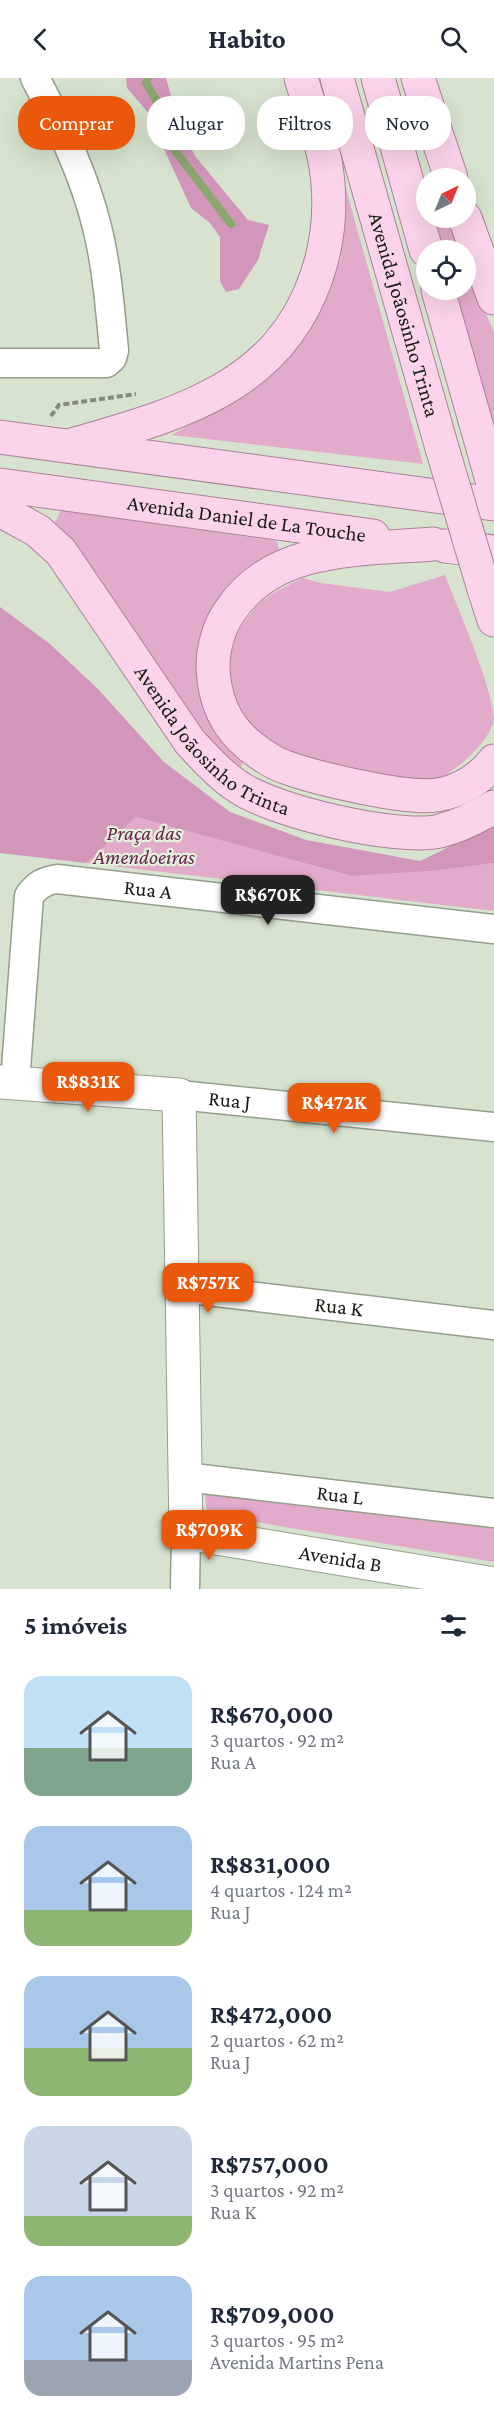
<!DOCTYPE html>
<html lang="pt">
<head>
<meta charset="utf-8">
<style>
	body { margin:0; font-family:"Crimson Pro",serif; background:#f6f6f7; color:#1f2937; height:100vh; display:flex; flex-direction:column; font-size:22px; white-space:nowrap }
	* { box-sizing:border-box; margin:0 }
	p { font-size:20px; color:#747a83 }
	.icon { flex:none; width:33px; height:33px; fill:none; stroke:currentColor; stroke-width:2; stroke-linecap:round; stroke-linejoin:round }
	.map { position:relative; height:1511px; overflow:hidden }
	.sheet { display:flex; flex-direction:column; background:#fff; flex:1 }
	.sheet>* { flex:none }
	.guide { position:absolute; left:18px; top:18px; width:459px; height:54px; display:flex; gap:12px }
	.needle { width:39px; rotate:43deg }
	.controls { position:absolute; left:416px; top:90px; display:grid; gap:12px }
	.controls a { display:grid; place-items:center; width:60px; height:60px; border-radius:50%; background:#fff; box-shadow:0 6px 24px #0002; font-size:30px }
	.price { position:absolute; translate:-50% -51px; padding:0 14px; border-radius:12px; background:#ea580c; color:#fff; font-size:20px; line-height:39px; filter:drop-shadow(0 2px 3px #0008) }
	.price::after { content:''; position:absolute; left:50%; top:36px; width:18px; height:14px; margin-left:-9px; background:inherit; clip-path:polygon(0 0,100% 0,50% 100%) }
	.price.current { background:#222; color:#fff }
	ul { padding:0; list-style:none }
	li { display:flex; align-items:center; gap:18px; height:150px; padding:0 24px }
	li span { display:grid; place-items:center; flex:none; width:168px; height:120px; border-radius:18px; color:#555 }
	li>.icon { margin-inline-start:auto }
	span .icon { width:72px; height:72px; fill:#fffc; stroke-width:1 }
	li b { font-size:26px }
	h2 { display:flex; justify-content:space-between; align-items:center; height:72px; padding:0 24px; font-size:26px }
	.pill { padding:0 21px; border-radius:24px; background:#fff; box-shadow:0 6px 24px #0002; font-size:21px; line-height:54px }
	.pill.current { background:#ea580c; color:#fff }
	header { display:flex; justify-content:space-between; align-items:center; height:78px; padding:0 24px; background:#fff; font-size:27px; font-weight:700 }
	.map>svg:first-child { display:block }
	.green { fill:#e3abcb }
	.forest { fill:#d196b9 }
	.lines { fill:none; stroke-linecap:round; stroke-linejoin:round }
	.stream { stroke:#8aa770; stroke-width:8 }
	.street-casing { stroke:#949f8b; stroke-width:31 }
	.secondary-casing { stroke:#949f8b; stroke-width:35 }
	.primary-casing { stroke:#aa8197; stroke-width:35 }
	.path { stroke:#838c7d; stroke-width:4; stroke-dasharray:6 3; stroke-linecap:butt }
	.street { stroke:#fff; stroke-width:28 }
	.secondary { stroke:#fff; stroke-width:33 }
	.primary { stroke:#fbd4eb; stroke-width:33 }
	.primary-bridge-casing { stroke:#aa8197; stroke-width:35; stroke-linecap:butt }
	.primary-bridge { stroke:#fbd4eb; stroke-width:33 }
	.labels { text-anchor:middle; stroke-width:4.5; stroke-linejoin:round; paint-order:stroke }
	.street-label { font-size:21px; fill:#181c14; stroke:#e4f1db }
	.park-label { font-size:21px; font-style:italic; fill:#682350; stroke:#e4f1db }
</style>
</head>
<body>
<header><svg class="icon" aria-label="back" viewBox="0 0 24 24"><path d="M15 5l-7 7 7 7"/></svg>Habito<svg class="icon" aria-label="search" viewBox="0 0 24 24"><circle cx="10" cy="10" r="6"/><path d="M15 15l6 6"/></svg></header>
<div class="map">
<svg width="494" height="1511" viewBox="0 0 494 1511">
	<rect width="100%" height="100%" fill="#d7e3ce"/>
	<g class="green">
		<path d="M 438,94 L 440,100 L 426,100 L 426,140 L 452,140 L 462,172 L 436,172 L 413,103 Z"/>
		<path d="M 344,104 L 423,386 L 172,357 L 235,320 L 311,246 L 330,212 L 341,179 Z"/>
		<path d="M 465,181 L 472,205 L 494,254 L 494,346 L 449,212 L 465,212 Z"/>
		<path d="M 61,432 L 277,463 L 280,474 C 239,495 226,508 206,549 L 246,680 L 237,694 L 196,651 L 88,485 L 53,448 Z"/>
		<path d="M 445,497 C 457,528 494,613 494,642 C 489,665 452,699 430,703 C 400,707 287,681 263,663 C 242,648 224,615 227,588 C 229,569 239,549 251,535 C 263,518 285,509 303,500 L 321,505 L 390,514 Z"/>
		<path d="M 136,739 L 350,798 L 432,793 L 494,785 L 494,833 L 86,785 Z"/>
		<path d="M 205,1414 L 494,1448 L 494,1484 L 207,1436 Z"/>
	</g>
	<g class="forest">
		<path d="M 126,0 L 166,0 L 179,47 L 195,78 L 248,142 L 269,147 L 258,182 L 239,211 L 226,214 L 220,203 L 220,159 L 210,145 L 191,130 L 159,60 L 151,38 L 127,10 Z"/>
		<path d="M 0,529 L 50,566 L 98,611 L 164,684 L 230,734 L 306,762 L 420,783 L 494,747 L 494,785 L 432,793 L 351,798 L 136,739 L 86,785 L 0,775 Z"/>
	</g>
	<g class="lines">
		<path class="stream" d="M 148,0 L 146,5 L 161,30 L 167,62 L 231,146"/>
		<g class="street-casing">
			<g id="street">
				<path d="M 0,285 L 106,285 L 112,280 L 114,272 C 110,231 107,189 97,149 C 84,96 60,47 35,0"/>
				<path id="s1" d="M 15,1004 L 29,818 C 37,807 44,803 57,801 L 494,851"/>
				<path id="s2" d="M 179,1017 L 494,1049"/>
				<path id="s3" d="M 182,1210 L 494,1247"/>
				<path id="s4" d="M 185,1399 L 494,1435"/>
				<path d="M 185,1511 L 186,1455"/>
			</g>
		</g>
		<g class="secondary-casing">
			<g id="secondary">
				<path id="s5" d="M 0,1004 L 179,1017 L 186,1455 L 494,1506"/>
			</g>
		</g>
		<g class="primary-casing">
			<g id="primary">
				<path id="s6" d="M 337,0 L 442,370"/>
				<path d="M 378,0 L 426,172"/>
				<path d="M 418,0 L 451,100"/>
				<path d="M 465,140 L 494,220"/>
				<path d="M 438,212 L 494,409"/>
				<path d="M 0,359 L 494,426"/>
				<path d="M 69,368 C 171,338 277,313 316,200 C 329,163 332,122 325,83 C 319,55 309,27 301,0"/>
				<path id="s7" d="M 0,407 L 373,458"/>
				<path id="s8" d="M 0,432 L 38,453 L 61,474 L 190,664 C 205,680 219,696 237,708 C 271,733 398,763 440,753 C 459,748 477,739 494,729"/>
				<path d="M 433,466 C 362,472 274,466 230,533 C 219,548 213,570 213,589 C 214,620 225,648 250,668 C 260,676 273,685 285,689 C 315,700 407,722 437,717 C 458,714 481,701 494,683"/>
				<path d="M 445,468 L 494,474"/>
				<path d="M 484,511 L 494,542"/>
			</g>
		</g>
		<path class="path" d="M 51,338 L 59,327 L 136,316"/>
		<use href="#street" class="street"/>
		<use href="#secondary" class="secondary"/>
		<use href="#primary" class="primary"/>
		<g class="primary-bridge-casing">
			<path id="primary-bridge" d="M 442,370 L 484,511"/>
		</g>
		<use href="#primary-bridge" class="primary-bridge"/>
	</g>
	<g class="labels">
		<g class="street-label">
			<text dy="7" stroke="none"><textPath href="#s6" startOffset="246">Avenida Joãosinho Trinta</textPath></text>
			<text dy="7" stroke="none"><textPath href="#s7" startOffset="249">Avenida Daniel de La Touche</textPath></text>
			<text dy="7" stroke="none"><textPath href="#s8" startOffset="320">Avenida Joãosinho Trinta</textPath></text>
			<text dy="7" stroke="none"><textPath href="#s1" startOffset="312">Rua A</textPath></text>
			<text dy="7" stroke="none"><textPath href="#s2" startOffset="51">Rua J</textPath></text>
			<text dy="7" stroke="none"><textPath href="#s3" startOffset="158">Rua K</textPath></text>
			<text dy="7" stroke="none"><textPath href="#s4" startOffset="156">Rua L</textPath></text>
			<text dy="7" stroke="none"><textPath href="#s5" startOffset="774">Avenida B</textPath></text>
		</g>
		<g class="park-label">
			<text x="144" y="762">Praça das<tspan x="144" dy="24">Amendoeiras</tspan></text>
		</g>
	</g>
</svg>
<div class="controls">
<a><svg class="needle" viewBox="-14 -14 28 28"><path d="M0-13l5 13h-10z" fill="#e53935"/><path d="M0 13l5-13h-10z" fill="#747a83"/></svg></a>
<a><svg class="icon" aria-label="locate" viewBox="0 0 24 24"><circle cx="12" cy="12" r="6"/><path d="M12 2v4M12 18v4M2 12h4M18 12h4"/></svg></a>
</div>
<b class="price current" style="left:268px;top:848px">R$670K</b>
<b class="price" style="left:88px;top:1035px">R$831K</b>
<b class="price" style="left:334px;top:1056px">R$472K</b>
<b class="price" style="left:208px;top:1236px">R$757K</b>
<b class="price" style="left:209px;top:1483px">R$709K</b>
<div class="guide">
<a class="pill current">Comprar</a>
<a class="pill">Alugar</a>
<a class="pill">Filtros</a>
<a class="pill">Novo</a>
</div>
</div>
<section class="sheet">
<h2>5 imóveis<svg class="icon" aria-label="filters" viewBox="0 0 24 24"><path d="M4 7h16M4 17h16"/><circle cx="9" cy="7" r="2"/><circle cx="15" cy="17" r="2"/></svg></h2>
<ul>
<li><span style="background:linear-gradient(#bfe0f5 60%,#7fa58c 0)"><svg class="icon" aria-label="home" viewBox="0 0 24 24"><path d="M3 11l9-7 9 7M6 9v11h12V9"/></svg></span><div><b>R$670,000</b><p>3 quartos · 92 m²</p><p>Rua A</p></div></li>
<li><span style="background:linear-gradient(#a9c7e8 70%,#8fb573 0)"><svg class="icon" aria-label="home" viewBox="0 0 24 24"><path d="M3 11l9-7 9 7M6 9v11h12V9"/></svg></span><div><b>R$831,000</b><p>4 quartos · 124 m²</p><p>Rua J</p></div></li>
<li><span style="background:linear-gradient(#a9c7e8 60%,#8fb573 0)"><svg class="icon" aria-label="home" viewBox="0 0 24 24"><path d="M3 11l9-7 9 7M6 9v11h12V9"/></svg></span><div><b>R$472,000</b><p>2 quartos · 62 m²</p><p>Rua J</p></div></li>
<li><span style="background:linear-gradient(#c9d6e8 75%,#8fb573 0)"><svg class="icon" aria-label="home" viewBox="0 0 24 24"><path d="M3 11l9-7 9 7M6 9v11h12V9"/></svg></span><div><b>R$757,000</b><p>3 quartos · 92 m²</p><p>Rua K</p></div></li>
<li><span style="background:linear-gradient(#a9c7e8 70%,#9aa5b1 0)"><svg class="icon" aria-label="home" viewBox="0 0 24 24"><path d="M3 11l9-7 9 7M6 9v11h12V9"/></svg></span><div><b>R$709,000</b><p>3 quartos · 95 m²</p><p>Avenida Martins Pena</p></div></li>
</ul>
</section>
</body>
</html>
